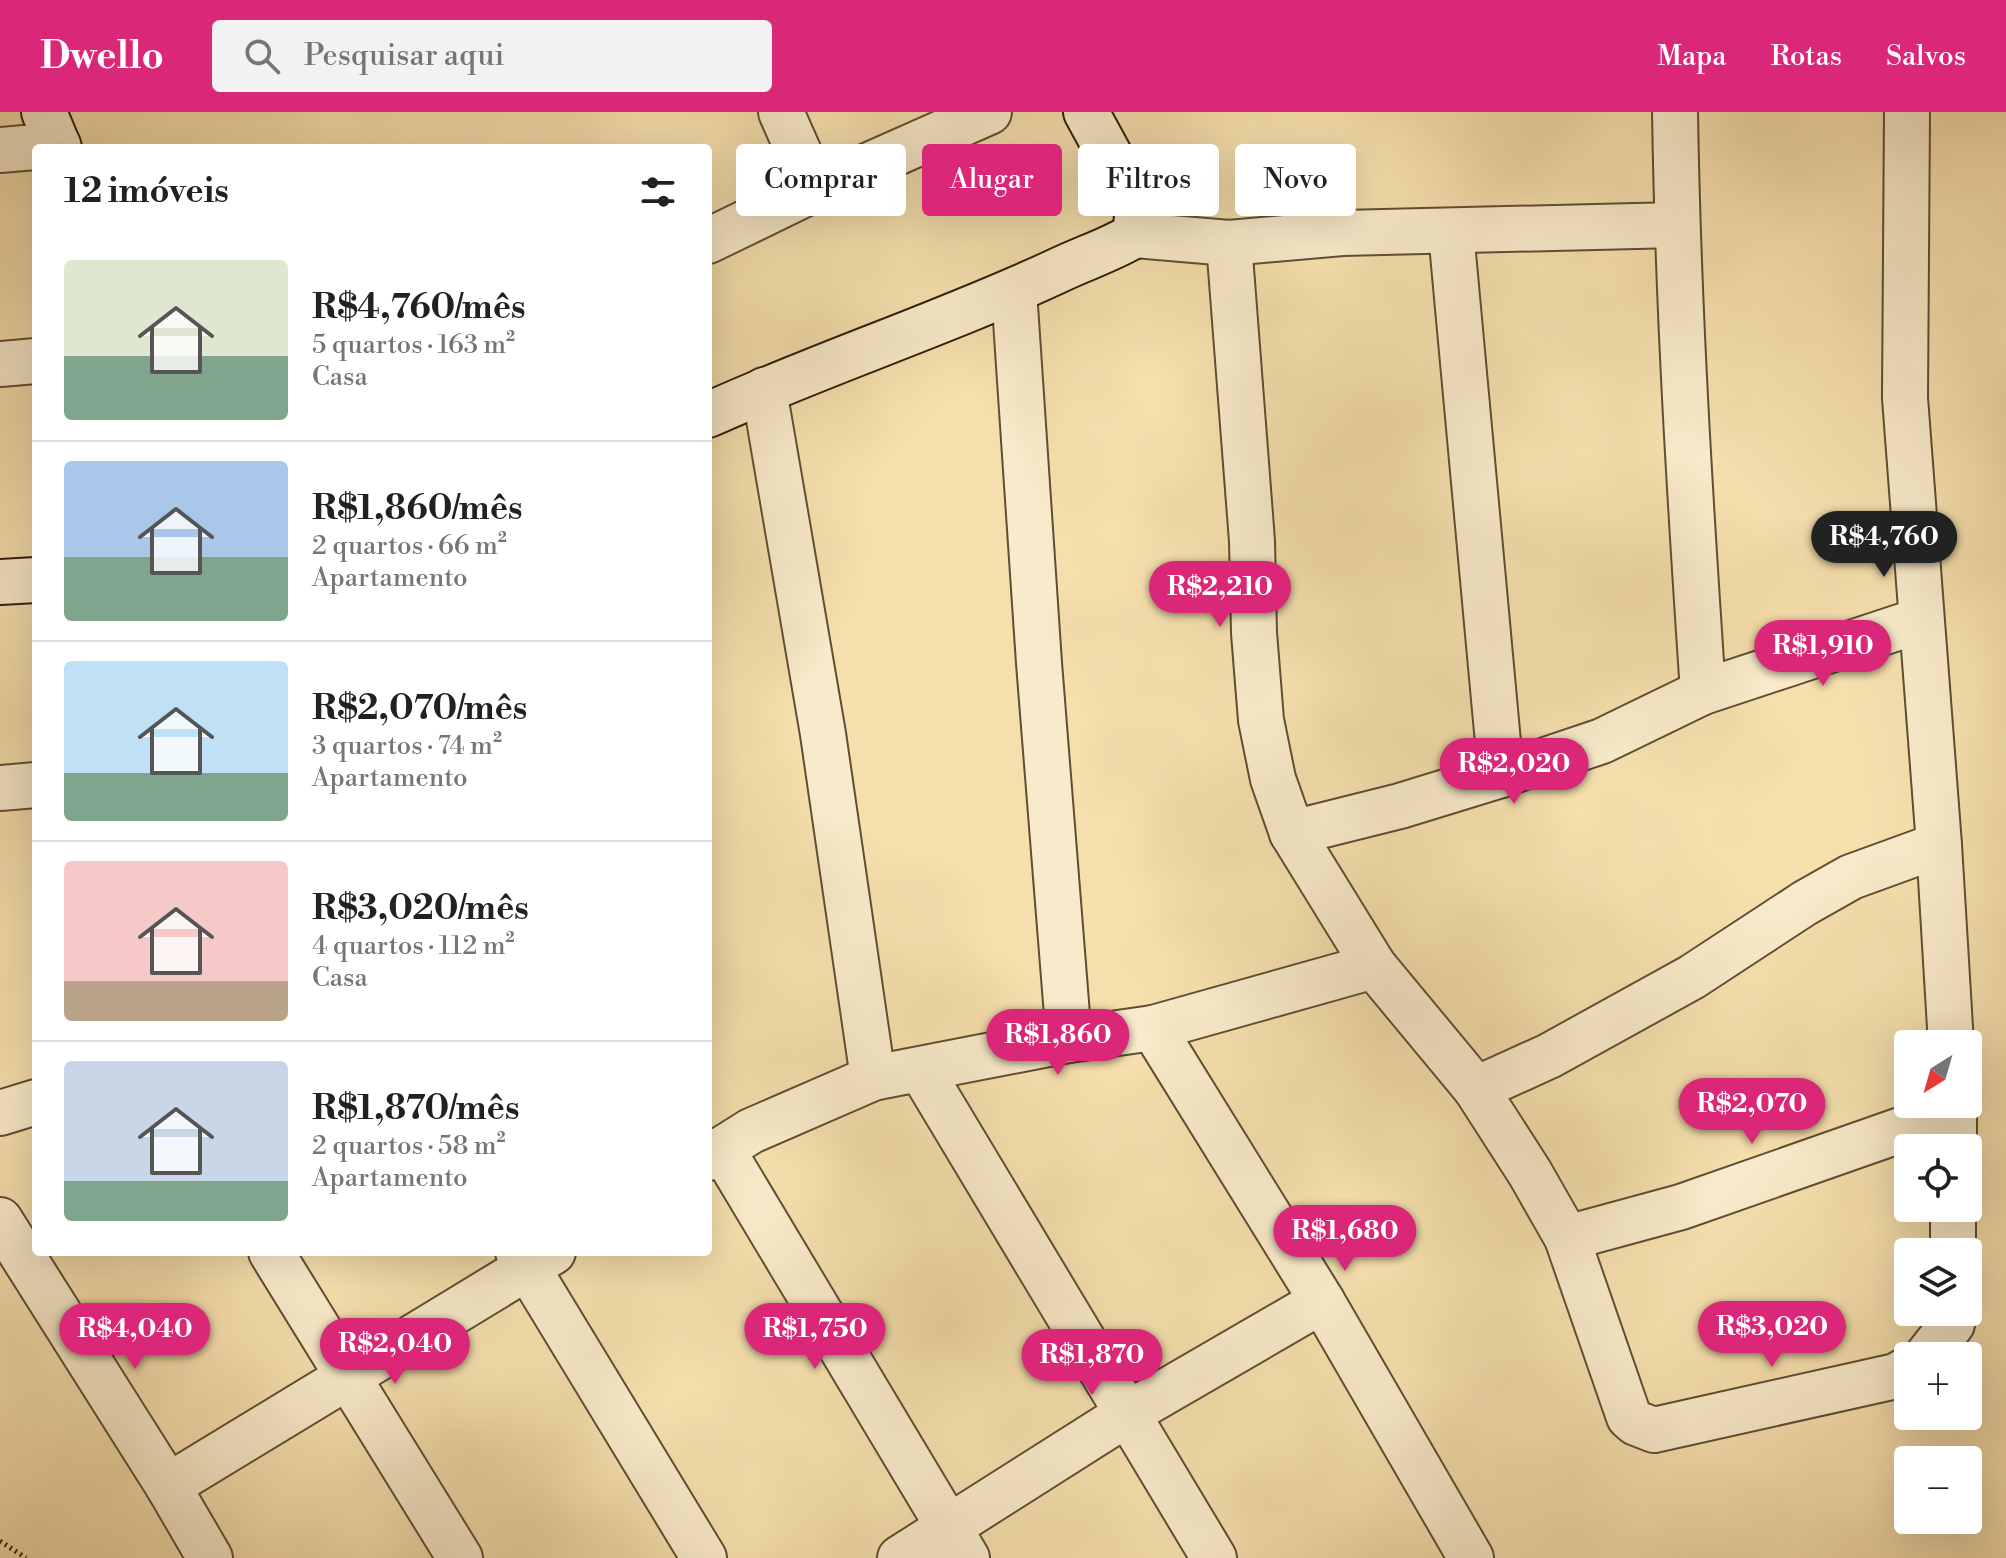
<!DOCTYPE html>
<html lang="pt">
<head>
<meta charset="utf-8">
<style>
	body { margin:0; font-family:"Libre Bodoni",serif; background:#f2f2f2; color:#202124; height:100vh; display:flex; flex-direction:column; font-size:30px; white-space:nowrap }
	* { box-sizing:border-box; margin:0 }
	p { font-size:26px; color:#757577 }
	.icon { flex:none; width:44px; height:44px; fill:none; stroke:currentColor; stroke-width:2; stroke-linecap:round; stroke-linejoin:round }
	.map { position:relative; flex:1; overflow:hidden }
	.sheet { position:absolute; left:32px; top:32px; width:680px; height:1112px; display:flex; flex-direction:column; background:#fff; border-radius:8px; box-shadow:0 8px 32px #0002 }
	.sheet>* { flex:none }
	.hud { position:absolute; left:736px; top:32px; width:760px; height:72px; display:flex; gap:16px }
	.needle { width:52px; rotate:217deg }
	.tools { position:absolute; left:1894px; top:918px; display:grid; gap:16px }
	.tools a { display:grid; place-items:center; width:88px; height:88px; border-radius:8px; background:#fff; box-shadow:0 8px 32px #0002; font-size:40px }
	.price { position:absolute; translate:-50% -68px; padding:0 18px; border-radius:28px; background:#db2777; color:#fff; font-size:26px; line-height:52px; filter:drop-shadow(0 2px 4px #0008) }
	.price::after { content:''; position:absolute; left:50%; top:48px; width:24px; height:18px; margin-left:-12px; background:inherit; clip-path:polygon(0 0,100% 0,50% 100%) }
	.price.on { background:#222; color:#fff }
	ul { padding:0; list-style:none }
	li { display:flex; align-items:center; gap:24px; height:200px; padding:0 32px }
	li+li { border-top:2px solid #e0e0e0 }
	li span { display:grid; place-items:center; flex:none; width:224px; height:160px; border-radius:8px; color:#555 }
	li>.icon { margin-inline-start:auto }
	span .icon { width:96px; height:96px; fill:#fffc; stroke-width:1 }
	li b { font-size:34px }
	h2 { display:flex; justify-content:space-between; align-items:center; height:96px; padding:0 32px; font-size:34px }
	.chip { padding:0 28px; border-radius:8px; background:#fff; box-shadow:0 8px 32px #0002; font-size:28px; line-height:72px }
	.chip.on { background:#db2777; color:#fff }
	header { display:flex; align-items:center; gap:48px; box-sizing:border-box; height:112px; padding:0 40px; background:#db2777; color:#fff }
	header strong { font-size:38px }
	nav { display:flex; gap:44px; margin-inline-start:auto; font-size:28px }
	.search { width:560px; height:72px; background:#f2f2f2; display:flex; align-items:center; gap:20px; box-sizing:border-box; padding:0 28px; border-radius:8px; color:#757577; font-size:30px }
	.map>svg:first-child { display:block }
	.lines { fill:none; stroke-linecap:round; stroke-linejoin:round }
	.street-casing { stroke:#604e33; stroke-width:48 }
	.secondary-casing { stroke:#2f1d0a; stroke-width:48 }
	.path { stroke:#2f1d0a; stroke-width:5; stroke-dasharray:2 4; stroke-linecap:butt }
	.street { stroke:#f8eaca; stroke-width:44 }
	.secondary { stroke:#f8eaca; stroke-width:44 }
</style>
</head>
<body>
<header>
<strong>Dwello</strong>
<div class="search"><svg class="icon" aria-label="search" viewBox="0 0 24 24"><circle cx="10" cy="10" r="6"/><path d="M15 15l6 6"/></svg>Pesquisar aqui</div>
<nav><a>Mapa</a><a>Rotas</a><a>Salvos</a></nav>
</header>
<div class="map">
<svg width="2006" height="1446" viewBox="0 0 2006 1446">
	<rect width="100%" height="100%" fill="#f5dfad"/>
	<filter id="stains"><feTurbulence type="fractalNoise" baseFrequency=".0025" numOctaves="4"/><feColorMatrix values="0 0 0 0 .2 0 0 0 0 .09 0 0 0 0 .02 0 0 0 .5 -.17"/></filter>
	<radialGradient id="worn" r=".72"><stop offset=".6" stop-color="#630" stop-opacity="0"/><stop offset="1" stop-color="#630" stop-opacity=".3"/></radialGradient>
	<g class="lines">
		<g class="street-casing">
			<g id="street">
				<path d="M 781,0 L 815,77"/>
				<path d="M 1675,0 C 1678,194 1690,387 1703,580"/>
				<path d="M 1907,0 L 1905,286 L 1939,733 L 1951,932"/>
				<path d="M 0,38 L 58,33"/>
				<path d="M 1451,120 L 1501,663"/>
				<path d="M 1135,123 L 1229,131 L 1342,121 L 1677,113"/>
				<path d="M 708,129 L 815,77 L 989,0"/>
				<path d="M 1229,131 L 1252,429 L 1254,521 L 1261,608 L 1273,667 L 1292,721 L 1374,854 L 1476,977 L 1530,1061 L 1567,1126 L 1629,1305 L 1636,1311 L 1654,1318 L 1896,1264 L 1908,1257"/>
				<path d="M 1014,179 L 1039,551 L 1069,928"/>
				<path d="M 0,252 L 36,249"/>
				<path d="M 764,278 L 823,622 L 873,966"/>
				<path d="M 0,676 L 36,673"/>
				<path d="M 1292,721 L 1400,694 L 1501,663 L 1602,629 L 1703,580 L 1921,508"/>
				<path d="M 1153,916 L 1322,1189 L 1471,1446"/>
				<path d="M 921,958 L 1214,1446"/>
				<path d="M 1476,977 L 1549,944 L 1692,865 L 1805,791 L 1851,765 L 1939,733"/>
				<path d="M 0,1001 L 36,990"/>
				<path d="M 1954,1036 L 1954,992"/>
				<path d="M 722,1037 L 967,1446"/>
				<path d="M 708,1046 L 751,1019 L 873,966 L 1069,928 L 1153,916 L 1374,854"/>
				<path d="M 0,1108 L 168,1374 L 210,1446"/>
				<path d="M 1567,1126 L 1681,1095 L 1955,999"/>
				<path d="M 271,1140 L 460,1446"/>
				<path d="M 518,1140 L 704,1446"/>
				<path d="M 1953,1140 L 1953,1096"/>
				<path d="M 1927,1244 L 1952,1212 L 1952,1200"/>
				<path d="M 168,1374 L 553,1140"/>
				<path d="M 900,1446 L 1127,1302 L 1322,1189"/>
			</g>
		</g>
		<g class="secondary-casing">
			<g id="secondary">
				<path d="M 44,0 L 59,36"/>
				<path d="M 708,303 C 823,251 943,212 1057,159 C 1084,146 1110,138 1135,123 L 1138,95 L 1086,0"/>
				<path d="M 0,470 L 36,468"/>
			</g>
		</g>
		<path class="path" d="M 0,1429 L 26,1446"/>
		<use href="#street" class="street"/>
		<use href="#secondary" class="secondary"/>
	</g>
	<rect width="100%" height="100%" filter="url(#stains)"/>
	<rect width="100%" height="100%" fill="url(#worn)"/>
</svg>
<div class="tools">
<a><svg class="needle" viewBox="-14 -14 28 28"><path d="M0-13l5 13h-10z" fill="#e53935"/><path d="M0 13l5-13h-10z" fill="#757577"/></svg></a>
<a><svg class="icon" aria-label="locate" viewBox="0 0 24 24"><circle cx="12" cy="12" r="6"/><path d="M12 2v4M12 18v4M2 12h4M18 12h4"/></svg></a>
<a><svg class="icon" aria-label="layers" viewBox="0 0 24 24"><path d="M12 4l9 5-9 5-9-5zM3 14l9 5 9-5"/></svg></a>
<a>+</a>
<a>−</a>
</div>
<b class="price on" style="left:1884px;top:467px">R$4,760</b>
<b class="price" style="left:1220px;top:517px">R$2,210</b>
<b class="price" style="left:1823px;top:576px">R$1,910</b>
<b class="price" style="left:1514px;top:694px">R$2,020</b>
<b class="price" style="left:1058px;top:965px">R$1,860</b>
<b class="price" style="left:1752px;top:1034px">R$2,070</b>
<b class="price" style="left:1345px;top:1161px">R$1,680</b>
<b class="price" style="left:1772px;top:1257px">R$3,020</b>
<b class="price" style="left:135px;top:1259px">R$4,040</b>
<b class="price" style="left:815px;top:1259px">R$1,750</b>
<b class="price" style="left:395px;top:1274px">R$2,040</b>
<b class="price" style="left:1092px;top:1285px">R$1,870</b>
<div class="hud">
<a class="chip">Comprar</a>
<a class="chip on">Alugar</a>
<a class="chip">Filtros</a>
<a class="chip">Novo</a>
</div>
<section class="sheet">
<h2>12 imóveis<svg class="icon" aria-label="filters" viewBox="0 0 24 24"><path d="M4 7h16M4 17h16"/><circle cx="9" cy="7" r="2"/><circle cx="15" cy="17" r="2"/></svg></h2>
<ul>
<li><span style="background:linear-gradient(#dfe7d0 60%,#7fa58c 0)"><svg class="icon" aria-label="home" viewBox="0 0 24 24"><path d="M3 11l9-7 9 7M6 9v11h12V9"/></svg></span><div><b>R$4,760/mês</b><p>5 quartos · 163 m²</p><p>Casa</p></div></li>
<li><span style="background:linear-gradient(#a9c7e8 60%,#7fa58c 0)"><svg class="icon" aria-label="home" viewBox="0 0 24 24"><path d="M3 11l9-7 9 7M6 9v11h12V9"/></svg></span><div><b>R$1,860/mês</b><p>2 quartos · 66 m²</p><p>Apartamento</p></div></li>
<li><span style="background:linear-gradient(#bfe0f5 70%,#7fa58c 0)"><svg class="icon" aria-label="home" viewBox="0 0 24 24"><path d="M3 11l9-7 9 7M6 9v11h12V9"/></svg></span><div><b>R$2,070/mês</b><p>3 quartos · 74 m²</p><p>Apartamento</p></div></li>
<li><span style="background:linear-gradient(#f6c9c9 75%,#b9a48a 0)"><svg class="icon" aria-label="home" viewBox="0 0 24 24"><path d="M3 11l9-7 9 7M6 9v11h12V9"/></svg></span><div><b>R$3,020/mês</b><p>4 quartos · 112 m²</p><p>Casa</p></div></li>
<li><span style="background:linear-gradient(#c9d6e8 75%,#7fa58c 0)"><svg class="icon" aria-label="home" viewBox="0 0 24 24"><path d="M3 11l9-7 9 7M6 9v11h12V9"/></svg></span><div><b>R$1,870/mês</b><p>2 quartos · 58 m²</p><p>Apartamento</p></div></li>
</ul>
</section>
</div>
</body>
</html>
